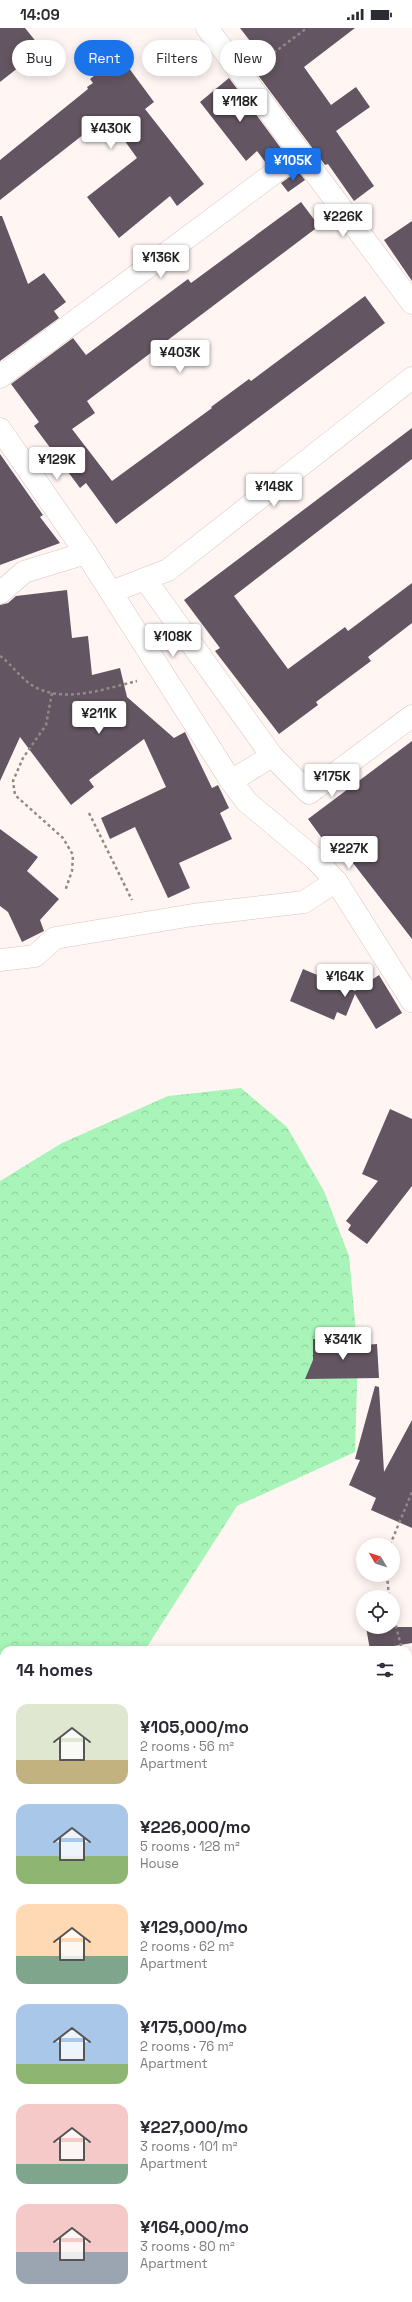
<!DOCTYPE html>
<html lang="en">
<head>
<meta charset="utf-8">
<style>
	body { margin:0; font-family:"Space Grotesk",sans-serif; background:#f7f7f7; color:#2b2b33; height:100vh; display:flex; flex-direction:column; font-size:15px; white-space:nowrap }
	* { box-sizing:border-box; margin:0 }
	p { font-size:13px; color:#7c7c81 }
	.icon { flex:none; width:22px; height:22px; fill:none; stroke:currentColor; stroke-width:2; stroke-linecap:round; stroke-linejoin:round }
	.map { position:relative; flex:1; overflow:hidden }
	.panel { position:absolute; left:0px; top:1618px; width:412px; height:656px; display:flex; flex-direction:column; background:#fff; border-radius:12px 12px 0 0; box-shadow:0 2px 10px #0003 }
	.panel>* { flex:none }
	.hud { position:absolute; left:12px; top:12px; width:388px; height:36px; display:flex; gap:8px }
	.needle { width:26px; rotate:309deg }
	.tools { position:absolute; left:356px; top:1510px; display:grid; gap:8px }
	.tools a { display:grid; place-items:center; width:44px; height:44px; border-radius:50%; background:#fff; box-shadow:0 2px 10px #0003; font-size:20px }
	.price { position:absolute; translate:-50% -34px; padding:0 9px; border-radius:4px; background:#fff; color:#222; font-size:13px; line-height:26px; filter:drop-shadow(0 1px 2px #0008) }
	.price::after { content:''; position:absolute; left:50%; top:24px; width:12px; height:9px; margin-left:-6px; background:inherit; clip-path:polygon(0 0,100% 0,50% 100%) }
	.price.selected { background:#1a73e8; color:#fff }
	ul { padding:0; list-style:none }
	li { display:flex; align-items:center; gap:12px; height:100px; padding:0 16px }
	li span { display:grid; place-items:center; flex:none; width:112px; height:80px; border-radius:12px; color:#555 }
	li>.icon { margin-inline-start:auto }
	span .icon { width:48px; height:48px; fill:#fffc; stroke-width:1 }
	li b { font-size:17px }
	h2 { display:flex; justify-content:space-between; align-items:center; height:48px; padding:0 16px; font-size:17px }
	.tag { padding:0 14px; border-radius:18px; background:#fff; box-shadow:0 2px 10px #0003; font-size:14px; line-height:36px }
	.tag.selected { background:#1a73e8; color:#fff }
	.status { display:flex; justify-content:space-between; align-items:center; height:28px; padding:0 20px; background:#fff; direction:ltr }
	.status svg { height:11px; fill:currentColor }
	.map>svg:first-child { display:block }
	.forest { fill:url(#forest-crowns) }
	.building { fill:#635561 }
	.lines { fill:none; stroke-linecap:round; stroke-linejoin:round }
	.minor-casing { stroke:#d8c4bd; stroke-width:23 }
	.path { stroke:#928a87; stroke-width:2.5; stroke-dasharray:3 3; stroke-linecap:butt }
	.minor { stroke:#fff; stroke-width:22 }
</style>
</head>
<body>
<div class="status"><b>14:09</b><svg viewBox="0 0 49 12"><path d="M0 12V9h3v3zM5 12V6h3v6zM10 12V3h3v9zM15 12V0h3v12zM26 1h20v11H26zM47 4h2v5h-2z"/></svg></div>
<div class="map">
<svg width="412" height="2274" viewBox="0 0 412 2274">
	<defs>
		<pattern id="forest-crowns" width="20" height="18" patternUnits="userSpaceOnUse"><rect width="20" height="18" fill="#a9f4b8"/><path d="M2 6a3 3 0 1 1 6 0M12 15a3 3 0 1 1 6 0" fill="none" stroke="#92d19e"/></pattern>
	</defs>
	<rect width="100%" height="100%" fill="#fff6f4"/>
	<path class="forest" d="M 241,1060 L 287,1099 L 324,1163 L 349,1228 L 358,1325 L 355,1424 L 237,1478 L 145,1622 L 4,1622 L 4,1866 L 0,1869 L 0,1153 L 62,1115 L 168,1068 Z"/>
	<g class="building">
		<path d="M 0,0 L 25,0 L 42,21 L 0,54 Z"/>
		<path d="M 240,0 L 355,0 L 304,39 L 331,77 L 356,59 L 370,79 L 336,103 L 374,158 L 354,173 L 328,136 L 325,137 L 249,35 L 260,26 Z"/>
		<path d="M 120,28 L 154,74 L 145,81 L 204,156 L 177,178 L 170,168 L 119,210 L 87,169 L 137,130 L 107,88 L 0,172 L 0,132 L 88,61 L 87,59 L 93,55 L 90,51 Z"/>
		<path d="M 229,50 L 283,123 L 266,135 L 257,123 L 246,133 L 200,74 Z"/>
		<path d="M 298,143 L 305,152 L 288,164 L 281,155 Z"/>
		<path d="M 301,174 L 319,198 L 87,373 L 95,385 L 72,401 L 112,453 L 212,380 L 211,379 L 249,351 L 251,353 L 365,268 L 385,295 L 116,496 L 86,455 L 80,460 L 34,398 L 39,394 L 11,356 L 73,310 L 86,327 L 188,251 L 191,255 Z"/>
		<path d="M 0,188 L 2,188 L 28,256 L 44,245 L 66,274 L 54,283 L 59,290 L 0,333 Z"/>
		<path d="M 412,193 L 412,253 L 384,212 Z"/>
		<path d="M 412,400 L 412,431 L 234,568 L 288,641 L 345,599 L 348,603 L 412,555 L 412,595 L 368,629 L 371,633 L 316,674 L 318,677 L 279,706 L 215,623 L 220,620 L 184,572 Z"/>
		<path d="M 0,426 L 43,487 L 40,489 L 60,515 L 0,537 Z"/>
		<path d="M 67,562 L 72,610 L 88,608 L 92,647 L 120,640 L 127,669 L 174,710 L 185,704 L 212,760 L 218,757 L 229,780 L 220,785 L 232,811 L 179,835 L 190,860 L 168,870 L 135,799 L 110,811 L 101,790 L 166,759 L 144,711 L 89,752 L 94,759 L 71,777 L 20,709 L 0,753 L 0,577 L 8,575 L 16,568 Z"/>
		<path d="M 412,713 L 412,911 L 346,826 L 338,832 L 308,791 Z"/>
		<path d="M 0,801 L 38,829 L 27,843 L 59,871 L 40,892 L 44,903 L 22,914 L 8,884 L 0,878 Z"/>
		<path d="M 303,941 L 355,963 L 379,947 L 402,985 L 376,1001 L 355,966 L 346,988 L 337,984 L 334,992 L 290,973 Z"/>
		<path d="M 390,1081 L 412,1091 L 412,1158 L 367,1216 L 348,1202 L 351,1197 L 346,1193 L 378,1153 L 362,1146 Z"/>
		<path d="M 313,1311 L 342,1311 L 342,1315 L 351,1315 L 351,1318 L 377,1316 L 379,1350 L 305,1351 L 313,1332 Z"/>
		<path d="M 375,1358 L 379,1359 L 384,1444 L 412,1392 L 412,1500 L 371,1482 L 376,1470 L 349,1457 L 360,1432 L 355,1431 Z"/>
		<path d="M 366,1599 L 412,1599 L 412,1615 L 370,1622 Z"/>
	</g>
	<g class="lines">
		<g class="minor-casing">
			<g id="minor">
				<path d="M 207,0 L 412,275"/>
				<path d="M 0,349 L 301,125"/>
				<path d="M 0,401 L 86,525 L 231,753 L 247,774 L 315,831 L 336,853 L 412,973"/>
				<path d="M 145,551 L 272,728"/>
				<path d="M 111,564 L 168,542 L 412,350"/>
				<path d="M 0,565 L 24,544 L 86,525"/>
				<path d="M 231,753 L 272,728 L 309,765 L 412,688"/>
				<path d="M 0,932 L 35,928 L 55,910 L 193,887 L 304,874 L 336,853"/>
				<path d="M 408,1763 L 412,1760"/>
				<path d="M 408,2004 L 412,2009"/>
				<path d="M 408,2147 L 412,2144"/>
				<path d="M 82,2270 L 87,2274"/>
				<path d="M 405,2270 L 406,2274"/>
				<path d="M 261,2274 L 266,2270"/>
			</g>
		</g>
		<g class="path">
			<path d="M 264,32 L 307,0"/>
			<path d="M 0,628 C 13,637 22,653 37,660 C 68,675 107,660 137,653"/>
			<path d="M 52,665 L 46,697 L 23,730 L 13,753 L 15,767 L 63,810 L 73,827 L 72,843 L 65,863"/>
			<path d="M 89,785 L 132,872"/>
			<path d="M 390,1517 L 412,1464"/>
			<path d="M 387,1547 L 389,1569"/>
			<path d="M 393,1586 L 402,1622"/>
			<path d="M 408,1643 L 412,1655"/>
		</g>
		<use href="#minor" class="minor"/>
	</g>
</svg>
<div class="tools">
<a><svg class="needle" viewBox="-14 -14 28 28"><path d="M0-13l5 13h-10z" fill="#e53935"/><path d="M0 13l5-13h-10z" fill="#7c7c81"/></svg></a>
<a><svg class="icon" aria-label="locate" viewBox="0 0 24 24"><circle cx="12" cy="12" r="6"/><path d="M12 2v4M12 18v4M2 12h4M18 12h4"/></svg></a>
</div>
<b class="price" style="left:240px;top:95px">¥118K</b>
<b class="price" style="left:111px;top:122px">¥430K</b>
<b class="price selected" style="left:293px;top:154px">¥105K</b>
<b class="price" style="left:343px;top:210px">¥226K</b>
<b class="price" style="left:161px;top:251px">¥136K</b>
<b class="price" style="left:180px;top:346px">¥403K</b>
<b class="price" style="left:57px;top:453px">¥129K</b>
<b class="price" style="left:274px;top:480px">¥148K</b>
<b class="price" style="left:173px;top:630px">¥108K</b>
<b class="price" style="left:99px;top:707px">¥211K</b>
<b class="price" style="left:332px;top:770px">¥175K</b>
<b class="price" style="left:349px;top:842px">¥227K</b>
<b class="price" style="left:345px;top:970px">¥164K</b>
<b class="price" style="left:343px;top:1333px">¥341K</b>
<div class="hud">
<a class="tag">Buy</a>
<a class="tag selected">Rent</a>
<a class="tag">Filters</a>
<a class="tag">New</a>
</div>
<section class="panel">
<h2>14 homes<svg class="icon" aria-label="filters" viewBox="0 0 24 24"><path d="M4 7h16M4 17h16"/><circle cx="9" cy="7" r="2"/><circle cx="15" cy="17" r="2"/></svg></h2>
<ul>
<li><span style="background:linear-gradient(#dfe7d0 70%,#c2b280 0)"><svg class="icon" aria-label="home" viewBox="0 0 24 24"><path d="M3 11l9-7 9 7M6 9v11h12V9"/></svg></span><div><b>¥105,000/mo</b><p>2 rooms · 56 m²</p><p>Apartment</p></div></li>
<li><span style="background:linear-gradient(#a9c7e8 65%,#8fb573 0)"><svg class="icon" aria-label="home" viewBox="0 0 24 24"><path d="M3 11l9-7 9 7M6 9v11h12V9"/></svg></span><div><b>¥226,000/mo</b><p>5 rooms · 128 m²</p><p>House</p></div></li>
<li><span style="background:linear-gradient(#ffd9b3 65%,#7fa58c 0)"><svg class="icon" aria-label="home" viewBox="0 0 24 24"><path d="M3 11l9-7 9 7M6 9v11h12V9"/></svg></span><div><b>¥129,000/mo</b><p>2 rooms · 62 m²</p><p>Apartment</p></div></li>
<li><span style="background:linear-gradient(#a9c7e8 75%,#8fb573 0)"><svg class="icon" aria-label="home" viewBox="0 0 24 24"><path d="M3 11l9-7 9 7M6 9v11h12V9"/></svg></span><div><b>¥175,000/mo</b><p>2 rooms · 76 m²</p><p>Apartment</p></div></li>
<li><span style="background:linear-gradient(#f6c9c9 75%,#7fa58c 0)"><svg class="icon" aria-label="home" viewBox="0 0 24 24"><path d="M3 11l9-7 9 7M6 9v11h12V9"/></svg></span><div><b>¥227,000/mo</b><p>3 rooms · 101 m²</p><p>Apartment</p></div></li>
<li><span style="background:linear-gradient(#f6c9c9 60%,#9aa5b1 0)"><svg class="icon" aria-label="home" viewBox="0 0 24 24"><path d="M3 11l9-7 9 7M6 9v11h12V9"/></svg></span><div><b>¥164,000/mo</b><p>3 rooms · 80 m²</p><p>Apartment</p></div></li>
</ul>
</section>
</div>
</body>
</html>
